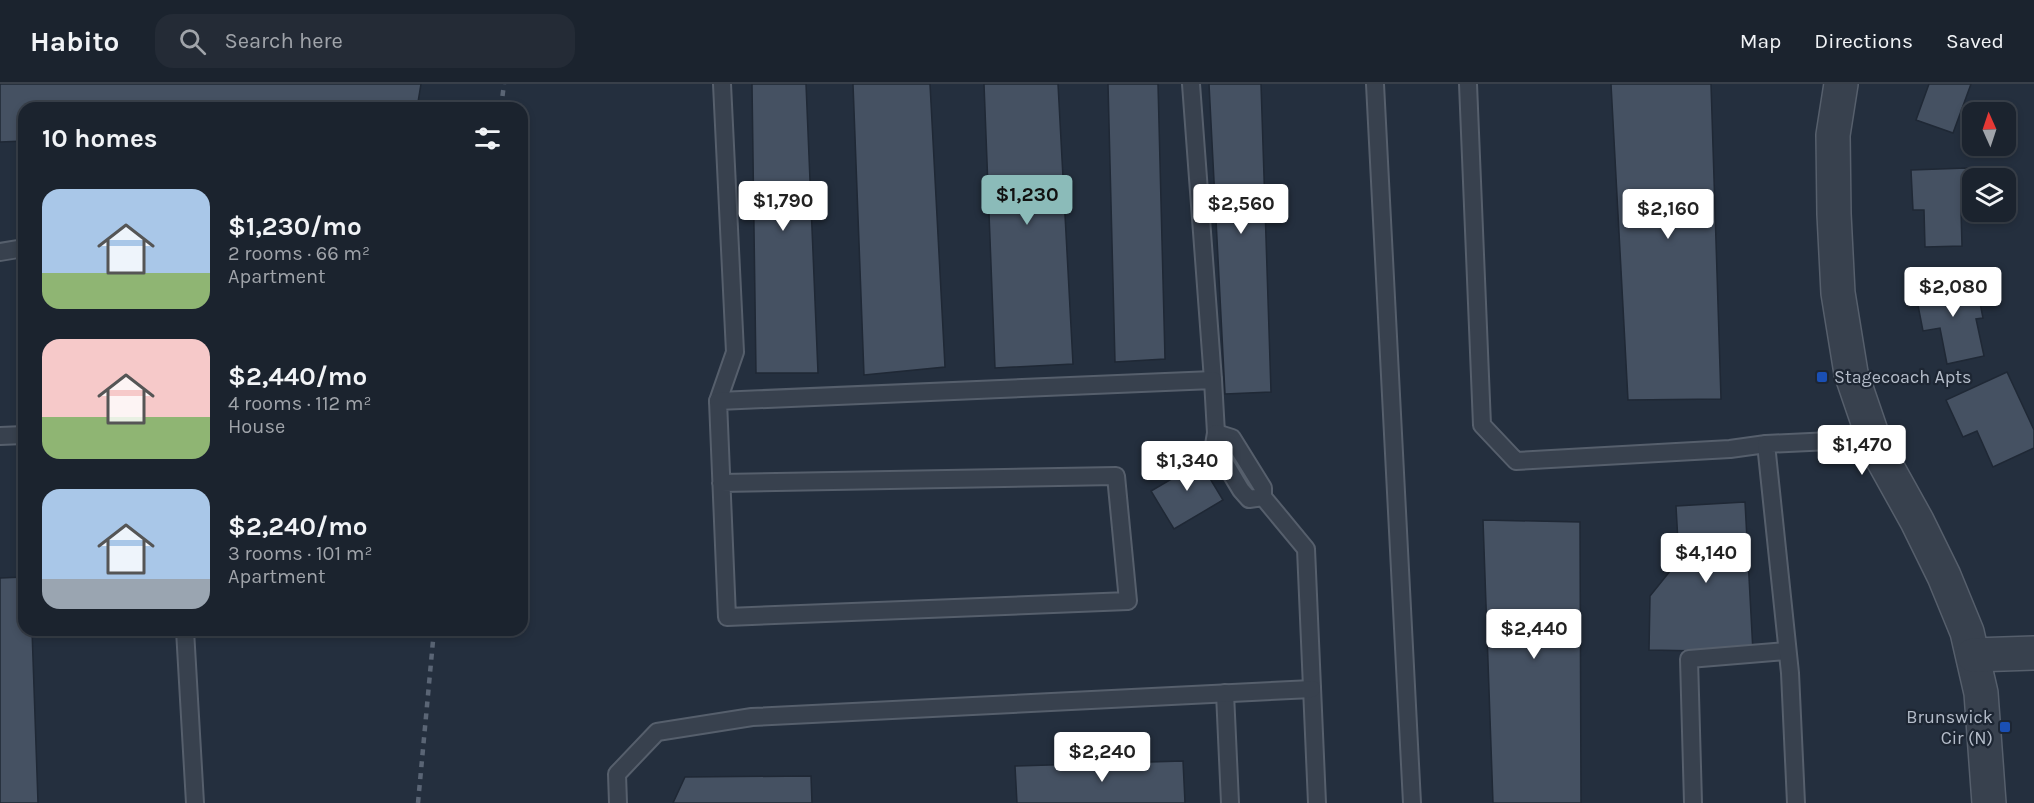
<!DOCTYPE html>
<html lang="en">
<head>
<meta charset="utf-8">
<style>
	body { margin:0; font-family:Karla,sans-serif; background:#242b36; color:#f1f3f6; height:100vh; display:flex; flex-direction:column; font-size:22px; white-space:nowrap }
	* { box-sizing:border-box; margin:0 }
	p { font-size:20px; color:#a0a4aa }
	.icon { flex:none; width:33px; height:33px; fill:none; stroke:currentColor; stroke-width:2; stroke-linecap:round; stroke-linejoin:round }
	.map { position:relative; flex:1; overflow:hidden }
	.side { position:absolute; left:18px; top:18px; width:510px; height:534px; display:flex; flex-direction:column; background:#1b232e; border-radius:18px; box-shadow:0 3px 9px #0003,0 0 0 2px #39404a }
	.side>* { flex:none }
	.needle { width:39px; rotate:357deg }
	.buttons { position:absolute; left:1962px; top:18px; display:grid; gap:12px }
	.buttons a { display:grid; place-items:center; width:54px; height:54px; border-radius:12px; background:#1b232e; box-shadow:0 3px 9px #0003,0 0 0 2px #39404a; font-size:30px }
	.price { position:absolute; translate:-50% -51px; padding:0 14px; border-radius:6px; background:#fff; color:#222; font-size:20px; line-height:39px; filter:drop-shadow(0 2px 3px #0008) }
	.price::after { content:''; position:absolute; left:50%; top:36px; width:18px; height:14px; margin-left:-9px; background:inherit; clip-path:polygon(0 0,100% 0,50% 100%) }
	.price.selected { background:#8bbbb9; color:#111 }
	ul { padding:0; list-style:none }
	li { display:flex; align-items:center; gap:18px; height:150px; padding:0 24px }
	li span { display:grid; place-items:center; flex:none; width:168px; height:120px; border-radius:18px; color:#555 }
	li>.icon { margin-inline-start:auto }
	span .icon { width:72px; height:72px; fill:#fffc; stroke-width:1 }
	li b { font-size:26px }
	h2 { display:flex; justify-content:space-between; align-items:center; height:72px; padding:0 24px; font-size:26px }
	header { display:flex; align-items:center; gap:36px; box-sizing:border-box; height:84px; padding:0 30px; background:#1b232e; border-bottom:2px solid #39404a }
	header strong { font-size:28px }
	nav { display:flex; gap:33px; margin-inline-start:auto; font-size:21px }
	.search { width:420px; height:54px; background:#242b36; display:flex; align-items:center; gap:15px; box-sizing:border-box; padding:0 21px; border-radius:18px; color:#a0a4aa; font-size:22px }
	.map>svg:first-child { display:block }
	.building { fill:#455162; stroke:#1f2835; stroke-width:1.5 }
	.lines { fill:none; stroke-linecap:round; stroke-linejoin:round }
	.lane-casing { stroke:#565f6c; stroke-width:20 }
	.street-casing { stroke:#565f6c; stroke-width:36 }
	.lane { stroke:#38414e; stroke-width:16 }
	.street { stroke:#38414e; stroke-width:33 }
	.rail { stroke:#5a6575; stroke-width:4.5; stroke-dasharray:6 6; stroke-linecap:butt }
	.transit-dot { fill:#1a4fb4; stroke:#1d2633; stroke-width:2 }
	.labels { text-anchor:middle; stroke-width:4.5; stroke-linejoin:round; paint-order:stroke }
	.poi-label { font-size:18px; fill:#b4bcc9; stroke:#1d2633; text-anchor:start }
</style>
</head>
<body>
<header>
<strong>Habito</strong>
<div class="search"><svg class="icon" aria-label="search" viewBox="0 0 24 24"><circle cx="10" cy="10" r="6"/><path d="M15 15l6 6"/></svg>Search here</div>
<nav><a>Map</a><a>Directions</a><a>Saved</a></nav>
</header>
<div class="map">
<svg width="2034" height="719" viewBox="0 0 2034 719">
	<rect width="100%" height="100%" fill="#242f3e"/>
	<g class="building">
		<path d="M 0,0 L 421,0 L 417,24 L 24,24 L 24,57 L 0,58 Z"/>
		<path d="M 752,0 L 806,0 L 818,289 L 756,289 Z"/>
		<path d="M 853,0 L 930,0 L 945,283 L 864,291 Z"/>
		<path d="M 984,0 L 1058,0 L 1073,280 L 995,284 Z"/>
		<path d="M 1108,0 L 1158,0 L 1165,275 L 1115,278 Z"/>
		<path d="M 1209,0 L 1261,0 L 1271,308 L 1225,310 Z"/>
		<path d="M 1611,0 L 1711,0 L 1721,315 L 1628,316 Z"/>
		<path d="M 1929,0 L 1971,0 L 1953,49 L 1916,36 Z"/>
		<path d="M 1967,84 L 1968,126 L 1961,126 L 1962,162 L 1925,163 L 1924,126 L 1913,126 L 1911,86 Z"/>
		<path d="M 1975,194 L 1983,234 L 1976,235 L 1984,272 L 1947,280 L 1940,244 L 1923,247 L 1915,206 Z"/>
		<path d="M 2007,288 L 2034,346 L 2034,364 L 1993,383 L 1977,347 L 1963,353 L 1946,316 Z"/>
		<path d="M 1194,368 L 1223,416 L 1174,445 L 1151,407 L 1175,393 L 1169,383 Z"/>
		<path d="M 1745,418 L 1753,568 L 1649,566 L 1650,512 L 1679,476 L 1676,422 Z"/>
		<path d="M 1483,436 L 1580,438 L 1581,719 L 1493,719 Z"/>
		<path d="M 24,493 L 24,546 L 32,546 L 38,719 L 0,719 L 0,494 Z"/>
		<path d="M 1183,677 L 1185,719 L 1017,719 L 1015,682 Z"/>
		<path d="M 811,692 L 812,719 L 673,719 L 685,693 Z"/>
	</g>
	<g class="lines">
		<g class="lane-casing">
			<g id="lane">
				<path d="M 1191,0 L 1213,296"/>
				<path d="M 1375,0 L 1412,719"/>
				<path d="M 1468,0 L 1482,341 L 1516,377 L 1730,365 L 1766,360"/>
				<path d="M 0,168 L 24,164"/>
				<path d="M 718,317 L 735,268 L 722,0"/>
				<path d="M 0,352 L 24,351"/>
				<path d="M 721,399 L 1116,392 L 1128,517 L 727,533 L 718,317 L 1213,296 L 1216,349"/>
				<path d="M 1263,413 L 1249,415 L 1241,406 L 1214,361 L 1216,349 L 1232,354 L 1263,404 L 1263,413 L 1306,465 L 1317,719"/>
				<path d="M 185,546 L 195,719"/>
				<path d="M 1225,609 L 1230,719"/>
				<path d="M 618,719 L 617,690 L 657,648 L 752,633 L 1312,605"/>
				<path d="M 1693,719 L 1689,575 L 1787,567"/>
				<path d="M 1796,719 L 1790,589 L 1766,360 L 1873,355"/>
			</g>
		</g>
		<g class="street-casing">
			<g id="street">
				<path d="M 1841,0 L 1833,51 L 1834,130 L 1838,209 L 1851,289 L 1877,365 L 1917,437 L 1944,492 L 1967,548 L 1981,609 L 1989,719"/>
				<path d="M 1973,571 L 2034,569"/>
			</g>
		</g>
		<use href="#lane" class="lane"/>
		<use href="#street" class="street"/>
		<g class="rail">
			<path d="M 501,24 L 504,0"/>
			<path d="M 418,719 L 434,546"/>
		</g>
	</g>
	<g class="transit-dot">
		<rect x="1816" y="287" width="12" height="12" rx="3"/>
		<rect x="1999" y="637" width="12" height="12" rx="3"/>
	</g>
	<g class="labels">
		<g class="poi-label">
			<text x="1834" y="299">Stagecoach Apts</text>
			<text x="1993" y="639" text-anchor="end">Brunswick<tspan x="1993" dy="21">Cir (N)</tspan></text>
		</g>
	</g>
</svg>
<div class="buttons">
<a><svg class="needle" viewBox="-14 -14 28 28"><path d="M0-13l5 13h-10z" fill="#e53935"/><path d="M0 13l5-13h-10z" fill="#a0a4aa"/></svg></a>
<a><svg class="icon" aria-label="layers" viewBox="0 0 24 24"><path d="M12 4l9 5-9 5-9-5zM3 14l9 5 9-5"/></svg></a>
</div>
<b class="price selected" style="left:1027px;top:142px">$1,230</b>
<b class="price" style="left:783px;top:148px">$1,790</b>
<b class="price" style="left:1241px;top:151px">$2,560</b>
<b class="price" style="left:1668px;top:156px">$2,160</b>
<b class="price" style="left:1953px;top:234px">$2,080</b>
<b class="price" style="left:1862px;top:392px">$1,470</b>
<b class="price" style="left:1187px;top:408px">$1,340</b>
<b class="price" style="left:1706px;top:500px">$4,140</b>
<b class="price" style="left:1534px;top:576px">$2,440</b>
<b class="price" style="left:1102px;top:699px">$2,240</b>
<section class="side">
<h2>10 homes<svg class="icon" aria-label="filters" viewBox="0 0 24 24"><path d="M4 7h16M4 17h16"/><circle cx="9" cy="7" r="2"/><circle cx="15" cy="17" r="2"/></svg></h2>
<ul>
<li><span style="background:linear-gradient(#a9c7e8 70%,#8fb573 0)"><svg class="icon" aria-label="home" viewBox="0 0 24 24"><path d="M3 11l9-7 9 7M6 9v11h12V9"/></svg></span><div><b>$1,230/mo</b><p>2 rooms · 66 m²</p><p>Apartment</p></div></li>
<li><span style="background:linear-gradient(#f6c9c9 65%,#8fb573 0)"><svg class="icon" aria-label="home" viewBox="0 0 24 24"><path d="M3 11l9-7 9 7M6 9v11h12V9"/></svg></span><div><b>$2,440/mo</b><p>4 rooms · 112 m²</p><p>House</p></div></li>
<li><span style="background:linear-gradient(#a9c7e8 75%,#9aa5b1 0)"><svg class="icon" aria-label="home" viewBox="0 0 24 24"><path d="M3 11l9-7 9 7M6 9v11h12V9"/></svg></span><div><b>$2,240/mo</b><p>3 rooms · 101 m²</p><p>Apartment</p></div></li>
</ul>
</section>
</div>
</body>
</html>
